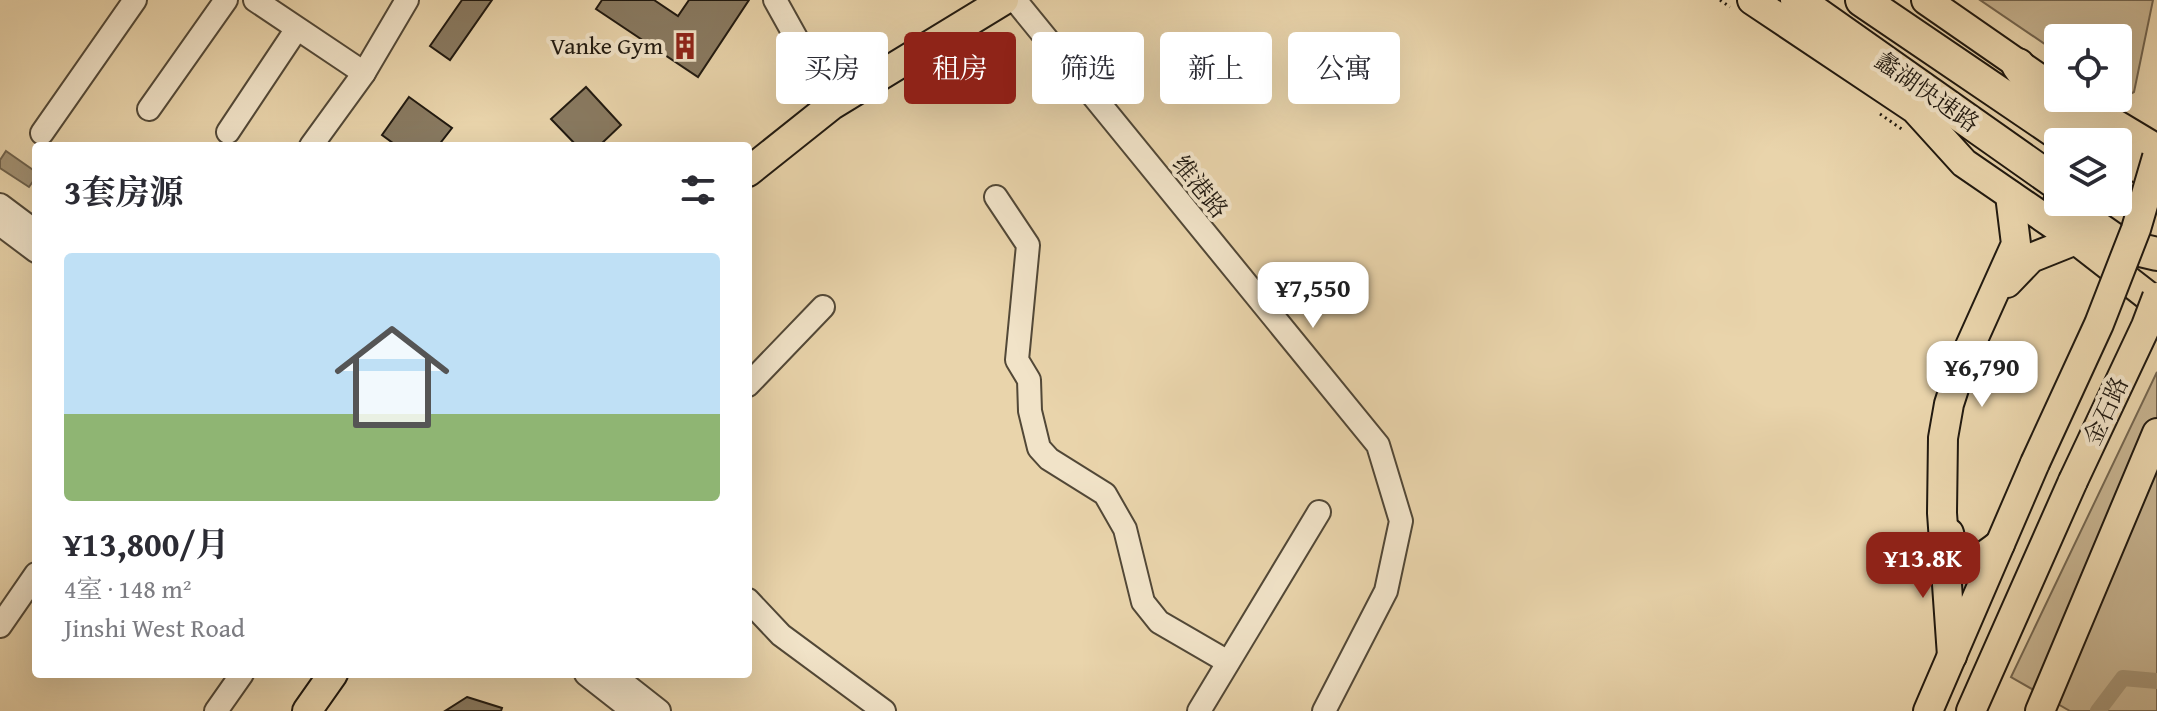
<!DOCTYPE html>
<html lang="zh">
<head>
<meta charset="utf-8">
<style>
	body { margin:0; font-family:"Gentium Book Plus","Noto Serif SC",serif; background:#f7f7f7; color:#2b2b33; height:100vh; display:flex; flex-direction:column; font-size:30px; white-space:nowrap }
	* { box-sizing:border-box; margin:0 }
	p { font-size:26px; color:#7c7c81 }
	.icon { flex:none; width:44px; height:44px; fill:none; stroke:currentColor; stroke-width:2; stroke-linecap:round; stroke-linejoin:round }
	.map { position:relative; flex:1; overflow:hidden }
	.details { position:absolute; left:32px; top:142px; width:720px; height:536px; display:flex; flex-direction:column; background:#fff; border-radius:8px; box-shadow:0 8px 32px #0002 }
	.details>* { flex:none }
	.hud { position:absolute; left:776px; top:32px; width:760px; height:72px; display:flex; gap:16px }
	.controls { position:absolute; left:2044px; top:24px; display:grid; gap:16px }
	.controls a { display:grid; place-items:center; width:88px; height:88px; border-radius:8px; background:#fff; box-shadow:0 8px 32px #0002; font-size:40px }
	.price { position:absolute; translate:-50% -68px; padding:0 18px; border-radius:16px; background:#fff; color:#222; font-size:26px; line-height:52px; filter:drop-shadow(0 2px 4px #0008) }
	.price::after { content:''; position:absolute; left:50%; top:48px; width:24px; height:18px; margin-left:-12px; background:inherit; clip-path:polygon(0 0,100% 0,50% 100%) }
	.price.on { background:#8f2418; color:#fff }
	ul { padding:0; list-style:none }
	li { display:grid; align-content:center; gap:16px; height:424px; padding:0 32px }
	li+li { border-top:2px solid #e1e1e2 }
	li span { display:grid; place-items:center; height:248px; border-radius:8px; color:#555 }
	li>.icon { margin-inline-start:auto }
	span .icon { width:144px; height:144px; fill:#fffc; stroke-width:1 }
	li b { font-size:34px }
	h2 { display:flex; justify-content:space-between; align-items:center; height:96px; padding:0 32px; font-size:34px }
	.chip { padding:0 28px; border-radius:8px; background:#fff; box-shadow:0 8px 32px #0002; font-size:28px; line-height:72px }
	.chip.on { background:#8f2418; color:#fff }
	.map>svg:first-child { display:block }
	.green { fill:#c7b491; stroke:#746650; stroke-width:2 }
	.water { fill:#a59476; stroke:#70634d; stroke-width:2 }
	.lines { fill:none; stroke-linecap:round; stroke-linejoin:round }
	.canal { stroke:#a59476; stroke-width:16 }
	.building { fill:#897a61; stroke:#201910; stroke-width:2 }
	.minor-casing { stroke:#524837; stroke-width:26 }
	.major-casing { stroke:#201910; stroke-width:32 }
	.highway-casing { stroke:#201910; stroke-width:36 }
	.path { stroke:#201910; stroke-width:3; stroke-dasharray:2 4; stroke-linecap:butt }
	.minor { stroke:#f1e3c8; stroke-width:22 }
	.major { stroke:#e9d4ab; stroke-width:28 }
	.highway { stroke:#e9d4ab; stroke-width:32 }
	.major-bridge-casing { stroke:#201910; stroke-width:32; stroke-linecap:butt }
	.major-bridge { stroke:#e9d4ab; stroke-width:28 }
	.labels { text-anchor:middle; stroke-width:8; stroke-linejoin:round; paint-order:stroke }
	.poi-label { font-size:24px; fill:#201910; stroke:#f1e3c8; text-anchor:end }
	.street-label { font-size:24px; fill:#201910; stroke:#f1e3c8 }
</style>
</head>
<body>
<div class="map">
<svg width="2157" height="711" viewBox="0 0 2157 711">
	<rect width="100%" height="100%" fill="#e9d4ab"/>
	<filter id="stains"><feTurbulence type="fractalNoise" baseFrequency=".0025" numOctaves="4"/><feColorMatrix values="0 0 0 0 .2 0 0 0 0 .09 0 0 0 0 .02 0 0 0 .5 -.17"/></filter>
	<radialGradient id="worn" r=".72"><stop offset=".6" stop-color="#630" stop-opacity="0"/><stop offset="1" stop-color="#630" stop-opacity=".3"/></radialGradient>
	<g class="green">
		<path d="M 1980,0 L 2153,0 L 2134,92 L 2124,97 L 2118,93 L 2118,38 L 2058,38 L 2058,53 Z"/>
		<path d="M 2157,372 L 2157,711 L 2070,711 L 2011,677 Z"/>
	</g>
	<path class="water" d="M 6,151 L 36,172 L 36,177 L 29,187 L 0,168 L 0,160 Z"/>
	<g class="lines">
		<path class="canal" d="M 2098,711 L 2123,678 L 2157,681"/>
	</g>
	<g class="building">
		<path d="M 462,0 L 492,0 L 450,60 L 430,46 Z"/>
		<path d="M 602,0 L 654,0 L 678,16 L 689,0 L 749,0 L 698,77 L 596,9 Z"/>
		<path d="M 586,87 L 621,125 L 599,146 L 577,146 L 551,119 Z"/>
		<path d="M 409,97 L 452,128 L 438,146 L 397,146 L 382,135 Z"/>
		<path d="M 467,697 L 502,708 L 501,711 L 445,711 Z"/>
	</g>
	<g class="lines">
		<g class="minor-casing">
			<g id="minor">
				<path d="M 255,0 L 364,73"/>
				<path d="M 775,0 L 829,97"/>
				<path d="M 1015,0 L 1378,445 L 1401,521 L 1386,591 L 1324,711"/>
				<path d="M 149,109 L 226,0"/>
				<path d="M 228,132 L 296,30"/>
				<path d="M 42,133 L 135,0"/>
				<path d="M 311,146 L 364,73 L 407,0"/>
				<path d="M 996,197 L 1028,245 L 1017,360 L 1029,380 L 1030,411 L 1039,448 L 1049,459 L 1105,494 L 1125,529 L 1143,602 L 1159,622 L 1228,662"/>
				<path d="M 0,205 L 36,232"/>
				<path d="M 4,227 L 36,251"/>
				<path d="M 748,385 L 823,307"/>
				<path d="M 748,600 L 781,635 L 884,711"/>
				<path d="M 0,626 L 36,574"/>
				<path d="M 586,674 L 633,711"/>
				<path d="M 612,674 L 659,711"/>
				<path d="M 216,711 L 242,674"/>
				<path d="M 1199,711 L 1319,512"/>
			</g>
		</g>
		<g class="major-casing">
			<g id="major">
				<path d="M 1752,0 L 1915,109 L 1964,163 L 2076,240 L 2157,303"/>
				<path d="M 1926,0 L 2037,77"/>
				<path d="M 2072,98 L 2157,149"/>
				<path d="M 748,172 L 832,105 L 1004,0"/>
				<path d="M 2007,283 L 2031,258 L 2076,240"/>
				<path d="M 1949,533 L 1955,556 C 1973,566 1985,556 2000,544"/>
				<path d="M 1952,656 L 1942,513 L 1943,438 L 1949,404 L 1962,364 L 2016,244 L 2010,195"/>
				<path d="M 307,711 L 333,674"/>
				<path d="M 1928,711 L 2035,463"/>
				<path d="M 1971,711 L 2073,481"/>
				<path d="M 2040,711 L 2157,433"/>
			</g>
		</g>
		<g class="highway-casing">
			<g id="highway">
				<path d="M 1797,0 L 2058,184"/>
				<path d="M 1862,0 L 2071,142"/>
				<path d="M 2018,65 L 2030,82 L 2106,142"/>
				<path d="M 2118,151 L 2157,178"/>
				<path d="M 2060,202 L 2123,246 L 2157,254"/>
			</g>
		</g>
		<g class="path">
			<path d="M 1720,0 L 1730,7"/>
			<path d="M 1880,114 L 1903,130"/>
		</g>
		<use href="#minor" class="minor"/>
		<use href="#major" class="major"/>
		<use href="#highway" class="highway"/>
		<g class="major-bridge-casing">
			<g id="major-bridge">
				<path d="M 2035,463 L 2099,324 L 2136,229 L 2157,157"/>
				<path d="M 2073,481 L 2146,326 L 2157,297"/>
			</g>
		</g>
		<use href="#major-bridge" class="major-bridge"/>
	</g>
	<defs>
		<g id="building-bare" transform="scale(2.16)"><path d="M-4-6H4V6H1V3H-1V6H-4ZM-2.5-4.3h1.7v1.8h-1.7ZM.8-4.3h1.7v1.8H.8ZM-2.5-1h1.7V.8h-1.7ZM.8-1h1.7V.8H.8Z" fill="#8f2418" stroke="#f1e3c8" stroke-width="2.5" paint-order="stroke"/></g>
	</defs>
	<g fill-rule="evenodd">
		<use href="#building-bare" x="685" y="46"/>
	</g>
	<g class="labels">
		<g class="poi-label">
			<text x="663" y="54">Vanke Gym</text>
		</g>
		<g class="street-label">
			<text transform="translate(1927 92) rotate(35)" y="8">蠡湖快速路</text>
			<text transform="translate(1200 187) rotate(51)" y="8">维港路</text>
			<text transform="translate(2106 411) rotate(-65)" y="8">金石路</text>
		</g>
	</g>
	<rect width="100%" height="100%" filter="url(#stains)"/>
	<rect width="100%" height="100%" fill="url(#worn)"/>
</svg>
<div class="controls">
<a><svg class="icon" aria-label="locate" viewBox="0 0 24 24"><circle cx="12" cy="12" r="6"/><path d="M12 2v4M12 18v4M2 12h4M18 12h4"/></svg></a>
<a><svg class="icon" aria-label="layers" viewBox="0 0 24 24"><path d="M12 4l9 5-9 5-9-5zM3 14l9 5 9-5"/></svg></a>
</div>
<b class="price" style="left:1313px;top:330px">¥7,550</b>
<b class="price" style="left:1982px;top:409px">¥6,790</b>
<b class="price on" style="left:1923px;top:600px">¥13.8K</b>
<div class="hud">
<a class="chip">买房</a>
<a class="chip on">租房</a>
<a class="chip">筛选</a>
<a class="chip">新上</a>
<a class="chip">公寓</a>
</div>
<section class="details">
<h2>3套房源<svg class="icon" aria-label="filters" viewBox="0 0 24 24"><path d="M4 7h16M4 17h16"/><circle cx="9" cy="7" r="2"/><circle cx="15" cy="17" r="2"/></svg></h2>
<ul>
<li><span style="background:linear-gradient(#bfe0f5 65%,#8fb573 0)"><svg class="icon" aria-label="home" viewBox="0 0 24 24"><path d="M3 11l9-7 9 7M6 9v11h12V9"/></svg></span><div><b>¥13,800/月</b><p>4室 · 148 m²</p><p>Jinshi West Road</p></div></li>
</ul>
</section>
</div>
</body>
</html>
